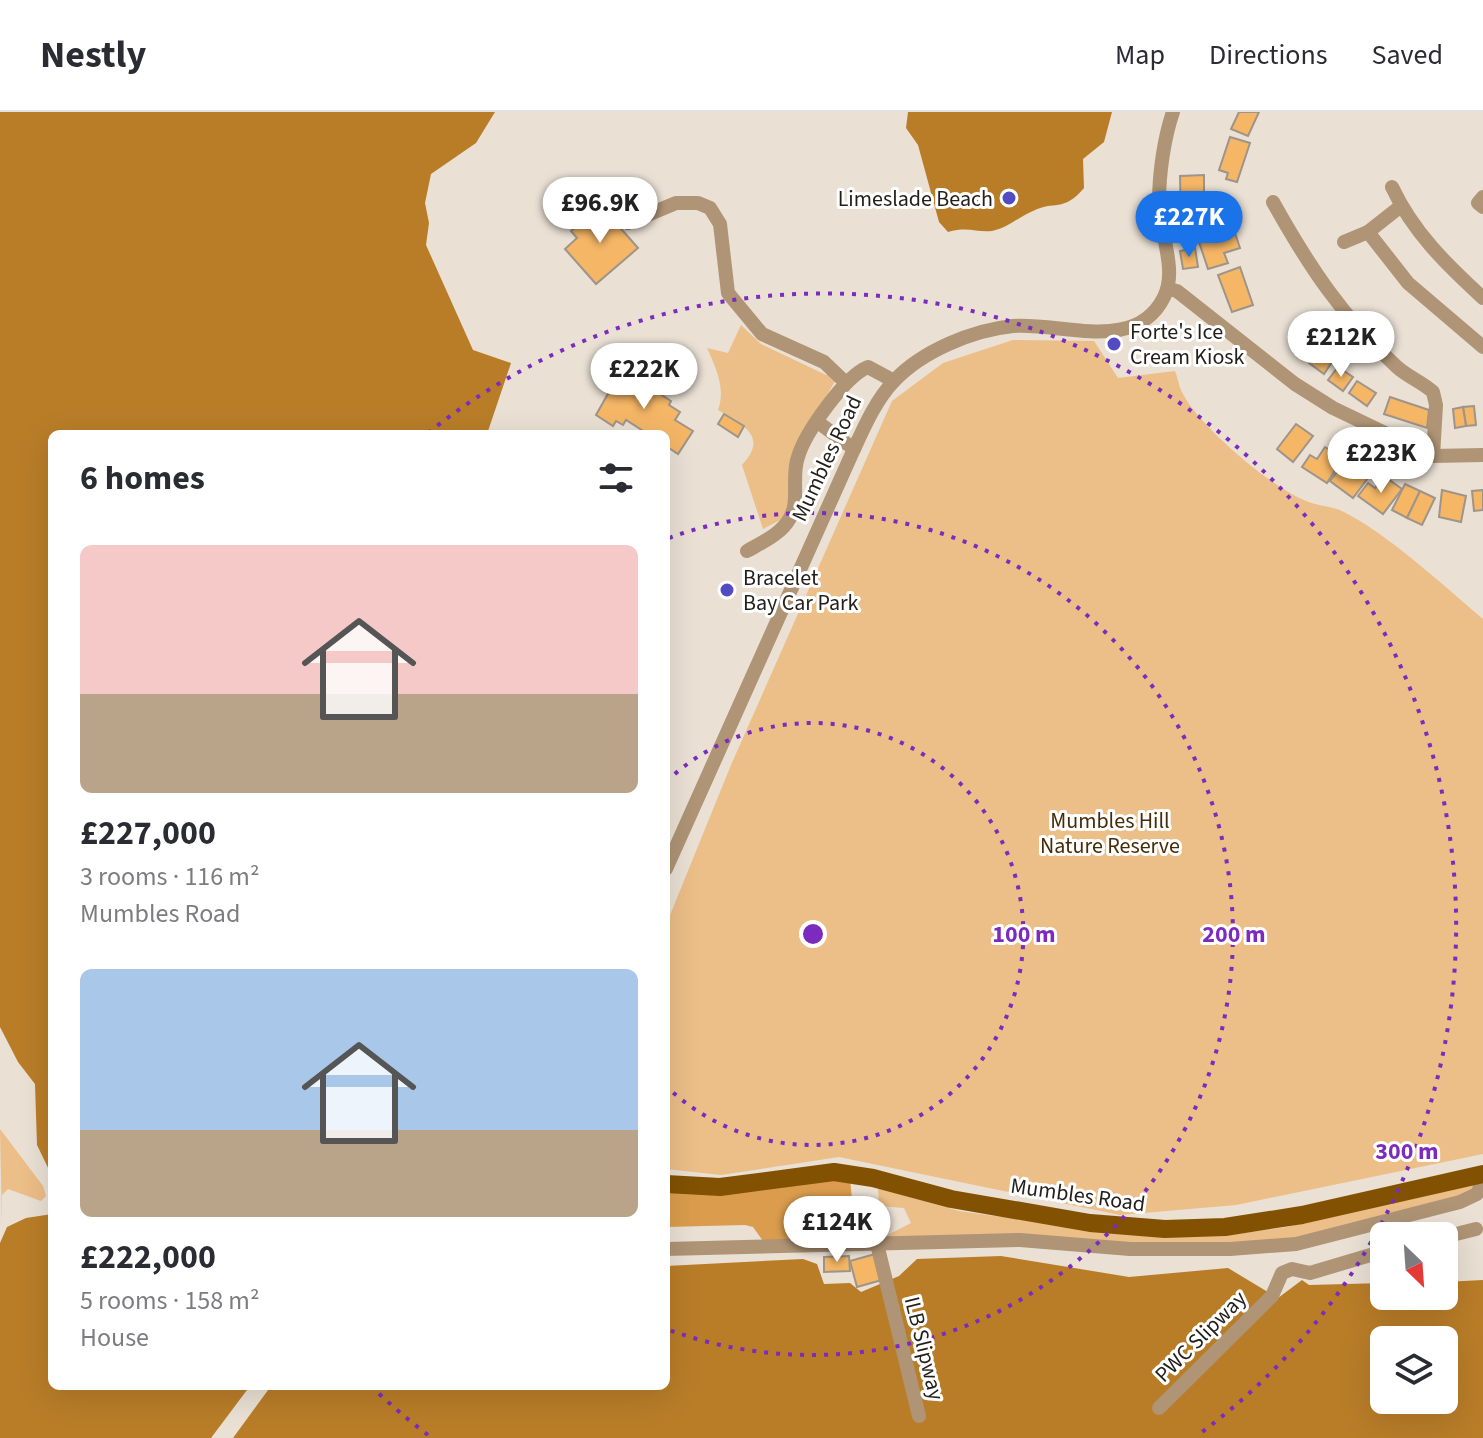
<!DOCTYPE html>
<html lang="en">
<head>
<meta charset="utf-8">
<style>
	body { margin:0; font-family:"Source Sans 3",sans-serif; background:#f7f7f7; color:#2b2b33; height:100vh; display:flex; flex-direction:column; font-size:30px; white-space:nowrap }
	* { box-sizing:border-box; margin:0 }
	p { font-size:26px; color:#7c7c81 }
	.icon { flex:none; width:44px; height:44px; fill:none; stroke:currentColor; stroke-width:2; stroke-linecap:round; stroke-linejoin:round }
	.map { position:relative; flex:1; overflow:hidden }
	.side { position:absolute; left:48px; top:318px; width:622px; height:960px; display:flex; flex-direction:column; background:#fff; border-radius:12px; box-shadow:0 8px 32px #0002 }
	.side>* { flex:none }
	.needle { width:52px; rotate:155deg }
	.fabs { position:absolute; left:1370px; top:1110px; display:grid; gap:16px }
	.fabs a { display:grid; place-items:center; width:88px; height:88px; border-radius:12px; background:#fff; box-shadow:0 8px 32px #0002; font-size:40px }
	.price { position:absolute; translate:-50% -68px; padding:0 18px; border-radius:28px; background:#fff; color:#222; font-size:26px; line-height:52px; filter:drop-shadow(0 2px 4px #0008) }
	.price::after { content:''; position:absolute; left:50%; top:48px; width:24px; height:18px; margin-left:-12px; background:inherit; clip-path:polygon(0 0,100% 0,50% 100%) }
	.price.active { background:#1a73e8; color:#fff }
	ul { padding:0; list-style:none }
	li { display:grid; align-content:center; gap:16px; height:424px; padding:0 32px }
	li span { display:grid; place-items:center; height:248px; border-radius:12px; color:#555 }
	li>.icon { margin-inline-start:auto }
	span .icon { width:144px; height:144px; fill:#fffc; stroke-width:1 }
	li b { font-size:34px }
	h2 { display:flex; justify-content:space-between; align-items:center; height:96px; padding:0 32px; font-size:34px }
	header { display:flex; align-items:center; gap:48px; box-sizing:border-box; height:112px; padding:0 40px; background:#fff; border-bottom:2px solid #e1e1e2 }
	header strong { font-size:38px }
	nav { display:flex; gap:44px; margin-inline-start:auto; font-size:28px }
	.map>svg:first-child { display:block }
	.green { fill:#ecbe88 }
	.forest { fill:#db9d4d }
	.water { fill:#b97d28; fill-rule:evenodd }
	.pier { fill:#eae0d4 }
	.building { fill:#f5b666; stroke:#9e9489; stroke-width:2 }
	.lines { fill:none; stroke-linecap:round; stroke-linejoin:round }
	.minor { stroke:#af9475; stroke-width:14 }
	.major { stroke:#825202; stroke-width:18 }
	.ring { fill:none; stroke:#7b2cbf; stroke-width:4; stroke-dasharray:4 8 }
	.poi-dot { fill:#534bc2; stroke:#fff; stroke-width:3 }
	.labels { text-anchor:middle; stroke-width:6; stroke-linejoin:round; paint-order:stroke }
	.poi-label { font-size:22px; fill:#221e19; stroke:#fff; text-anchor:start }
	.street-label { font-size:22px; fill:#221e19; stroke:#fff }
	.park-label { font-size:22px; fill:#462d09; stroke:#fff }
	.centre { fill:#7b2cbf; stroke:#fff; stroke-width:4 }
	.ring-label { font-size:24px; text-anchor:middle; font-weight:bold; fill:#7b2cbf; stroke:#fff; stroke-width:6; stroke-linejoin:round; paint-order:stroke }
</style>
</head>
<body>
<header>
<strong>Nestly</strong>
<nav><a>Map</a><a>Directions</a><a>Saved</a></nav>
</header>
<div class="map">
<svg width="1483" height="1326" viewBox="0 0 1483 1326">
	<rect width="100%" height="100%" fill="#eae0d4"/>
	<g class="green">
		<path d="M 741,213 L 761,232 L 826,263 L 830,258 L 835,269 L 806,320 L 784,406 L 763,417 L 742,353 C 769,324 743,313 718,298 C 726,277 716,256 707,236 L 728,241 Z"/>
		<path d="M 1013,228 L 1094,229 L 1118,266 L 1175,259 C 1178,266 1179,276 1183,282 C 1200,315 1272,376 1306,389 C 1317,394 1331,394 1342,399 C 1388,422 1443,473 1483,507 L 1483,1042 L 1236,1093 L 1120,1103 L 839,1045 L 721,1063 L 666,1057 L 666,813 L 731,653 L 892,289 L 943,251 Z"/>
		<path d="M 0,1017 L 43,1074 L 46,1084 L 41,1089 L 8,1077 L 2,1083 L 2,1114 Z"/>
		<path d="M 1475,1072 L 1472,1081 L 1286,1129 L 1263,1131 L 876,1129 L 911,1111 L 904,1096 L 879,1094 L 878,1076 L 959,1099 L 994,1104 L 1237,1122 L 1287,1115 Z"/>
	</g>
	<path class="forest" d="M 850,1067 L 856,1127 L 763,1129 L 753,1115 L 745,1113 L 666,1115 L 666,1079 Z"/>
	<g class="water">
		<path d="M 0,0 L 495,0 L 476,31 L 431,62 L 425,91 L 429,111 L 426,133 L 473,238 L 511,251 L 487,322 L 52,322 L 52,1064 L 37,1033 L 35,972 L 18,950 L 0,915 Z"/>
		<path d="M 908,0 L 1112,0 L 1104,30 L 1083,47 L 1084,76 C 1063,101 1054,88 1033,99 C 1019,105 1007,116 992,119 C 977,121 969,114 948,120 L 939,110 L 918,33 L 906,16 Z"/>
		<path d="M 52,1102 L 52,1274 L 666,1274 L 666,1154 L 803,1147 L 817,1152 L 824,1172 L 850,1171 L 861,1180 L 899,1164 L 917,1147 L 1001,1144 L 1129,1165 L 1228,1156 L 1278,1186 L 1302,1168 L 1309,1173 L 1384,1171 L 1384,1184 L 1444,1184 L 1444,1170 L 1483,1168 L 1483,1326 L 0,1326 L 0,1131 L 7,1115 L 26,1106 ZM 1384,1228 L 1444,1228 L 1444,1288 L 1384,1288 Z"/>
	</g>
	<path class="pier" d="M 250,1274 L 271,1274 L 233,1326 L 211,1326 Z"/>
	<g class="building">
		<path d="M 1239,0 L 1259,0 L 1248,24 L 1231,17 Z"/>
		<path d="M 1230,25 L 1250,31 L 1237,70 L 1226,67 L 1228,61 L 1219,58 Z"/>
		<path d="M 1204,63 L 1204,111 L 1181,111 L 1180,64 Z"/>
		<path d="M 601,94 L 638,136 L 596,172 L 565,137 L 577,126 L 571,119 Z"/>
		<path d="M 1235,121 L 1240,136 L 1224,141 L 1228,151 L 1208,157 L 1199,130 Z"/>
		<path d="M 1195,136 L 1198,155 L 1183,157 L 1180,139 Z"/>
		<path d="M 1240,155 L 1253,193 L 1232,200 L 1218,163 Z"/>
		<path d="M 1318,239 L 1332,250 L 1324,262 L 1309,251 Z"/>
		<path d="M 1338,255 L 1353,265 L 1343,279 L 1328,268 Z"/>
		<path d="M 622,257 L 671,289 L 669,293 L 680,300 L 675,308 L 693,319 L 678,342 L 666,334 L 666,322 L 648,322 L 626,308 L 623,313 L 616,309 L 613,314 L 596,303 Z"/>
		<path d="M 1357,269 L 1376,281 L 1367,294 L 1349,281 Z"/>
		<path d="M 1390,285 L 1429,298 L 1427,316 L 1384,302 Z"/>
		<path d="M 1474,294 L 1476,313 L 1466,314 L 1463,295 Z"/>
		<path d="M 1463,295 L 1466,314 L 1455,316 L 1453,297 Z"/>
		<path d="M 724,302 L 744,314 L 738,325 L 718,312 Z"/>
		<path d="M 1296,312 L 1313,324 L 1293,350 L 1277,337 Z"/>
		<path d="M 1325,335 L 1343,346 L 1327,371 L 1302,355 L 1310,343 L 1317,347 Z"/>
		<path d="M 1354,349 L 1371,362 L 1353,386 L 1330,369 L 1341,355 L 1347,359 Z"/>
		<path d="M 1384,364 L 1402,377 L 1383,402 L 1358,384 L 1368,371 L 1375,376 Z"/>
		<path d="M 1405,372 L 1420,379 L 1407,406 L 1392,398 Z"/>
		<path d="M 1442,378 L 1466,384 L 1461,410 L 1439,405 Z"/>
		<path d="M 1483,378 L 1483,398 L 1474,399 L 1472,379 Z"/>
		<path d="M 1420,379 L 1435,386 L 1422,413 L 1407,406 Z"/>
		<path d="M 871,1095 L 874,1105 L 883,1102 L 885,1110 L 877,1113 L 880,1123 L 866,1127 L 857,1099 Z"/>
		<path d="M 875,1142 L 882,1168 L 857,1175 L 850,1149 Z"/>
		<path d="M 849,1144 L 850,1159 L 824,1160 L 824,1145 Z"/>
	</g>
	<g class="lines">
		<g class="minor">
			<path d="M 1392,75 C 1413,120 1446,152 1483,186"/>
			<path d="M 1483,85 L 1478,91 L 1483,95"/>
			<path d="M 1273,90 C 1308,153 1343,206 1397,255 C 1408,265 1422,270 1433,280 L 1436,293 L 1433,344"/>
			<path d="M 628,111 L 676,91 L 698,91 L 710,96 L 720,112 L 728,181 L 762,222 L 824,250 L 845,270"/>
			<path d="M 1368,120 L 1408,171 L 1483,235"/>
			<path d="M 1344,130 L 1368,120 L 1401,94"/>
			<path d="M 1168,177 L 1177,179 L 1295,272 L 1333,296 L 1433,344 L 1483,343"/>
			<path d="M 819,311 L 854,337"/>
			<path d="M 747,439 C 763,430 781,422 790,406 C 800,388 791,364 798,345 C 805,321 845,264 868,255 L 894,269"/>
			<path d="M 666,757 L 854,337 C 865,313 876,288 894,269 C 922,239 973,218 1013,214 C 1062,210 1136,242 1164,185 C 1178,158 1159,119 1159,90 C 1159,62 1164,26 1173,0"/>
			<path d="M 1444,1125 L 1476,1117"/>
			<path d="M 877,1132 L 919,1304"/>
			<path d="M 666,1137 L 1020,1128 L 1130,1137 L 1230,1137 L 1296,1132 L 1460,1090 L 1477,1082 L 1483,1069"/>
			<path d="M 1159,1296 L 1272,1184 L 1282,1161 L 1292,1157 L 1310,1161 L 1384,1139"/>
		</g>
		<path class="major" d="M 666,1072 L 720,1075 L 834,1060 L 873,1066 L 951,1087 L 1090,1111 L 1165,1117 L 1225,1115 L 1302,1103 L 1483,1062"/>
	</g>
	<g class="ring">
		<path d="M666 670A211 211 0 1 1 666 974"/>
		<path d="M669 426A421 421 0 1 1 669 1218"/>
		<path d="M428 1323A632 632 0 0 1 374 1277M428 321A632 632 0 1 1 1198 1323"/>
	</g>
	<g class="poi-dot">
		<circle cx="1009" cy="86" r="8"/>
		<circle cx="1114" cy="232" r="8"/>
		<circle cx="727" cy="478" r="8"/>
	</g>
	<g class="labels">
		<g class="poi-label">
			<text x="993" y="94" text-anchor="end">Limeslade Beach</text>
			<text x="1130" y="227">Forte's Ice<tspan x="1130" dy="25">Cream Kiosk</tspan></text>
			<text x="743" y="473">Bracelet<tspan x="743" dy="25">Bay Car Park</tspan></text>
		</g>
		<g class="street-label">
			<text transform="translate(826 346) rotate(-65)" y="8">Mumbles Road</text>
			<text transform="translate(1078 1082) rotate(8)" y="8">Mumbles Road</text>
			<text transform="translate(1200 1224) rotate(-45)" y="8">PWC Slipway</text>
			<text transform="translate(925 1236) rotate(76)" y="8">ILB Slipway</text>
		</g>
		<g class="park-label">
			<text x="1110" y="716">Mumbles Hill<tspan x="1110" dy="25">Nature Reserve</tspan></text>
		</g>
	</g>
	<circle cx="813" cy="822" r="12" class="centre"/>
	<g class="ring-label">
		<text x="1024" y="830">100 m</text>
		<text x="1234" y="830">200 m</text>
		<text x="1407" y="1047">300 m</text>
	</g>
</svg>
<div class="fabs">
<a><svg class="needle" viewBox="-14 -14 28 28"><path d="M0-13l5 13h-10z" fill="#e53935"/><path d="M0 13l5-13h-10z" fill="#7c7c81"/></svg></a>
<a><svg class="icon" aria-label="layers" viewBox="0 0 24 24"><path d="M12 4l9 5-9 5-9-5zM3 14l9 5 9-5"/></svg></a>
</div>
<b class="price" style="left:600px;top:133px">£96.9K</b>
<b class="price active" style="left:1189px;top:147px">£227K</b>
<b class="price" style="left:1341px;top:267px">£212K</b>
<b class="price" style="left:644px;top:299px">£222K</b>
<b class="price" style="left:1381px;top:383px">£223K</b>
<b class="price" style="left:837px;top:1152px">£124K</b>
<section class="side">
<h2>6 homes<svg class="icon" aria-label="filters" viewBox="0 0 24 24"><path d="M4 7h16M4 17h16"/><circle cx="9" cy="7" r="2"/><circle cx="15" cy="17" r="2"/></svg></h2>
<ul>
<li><span style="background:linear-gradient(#f6c9c9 60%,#b9a48a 0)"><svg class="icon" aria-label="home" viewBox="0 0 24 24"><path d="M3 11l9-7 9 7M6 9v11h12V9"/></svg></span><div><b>£227,000</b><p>3 rooms · 116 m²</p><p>Mumbles Road</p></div></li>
<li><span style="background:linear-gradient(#a9c7e8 65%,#b9a48a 0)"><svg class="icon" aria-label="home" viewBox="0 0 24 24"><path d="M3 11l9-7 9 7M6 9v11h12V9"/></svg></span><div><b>£222,000</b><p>5 rooms · 158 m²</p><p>House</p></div></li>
</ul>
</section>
</div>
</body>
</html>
